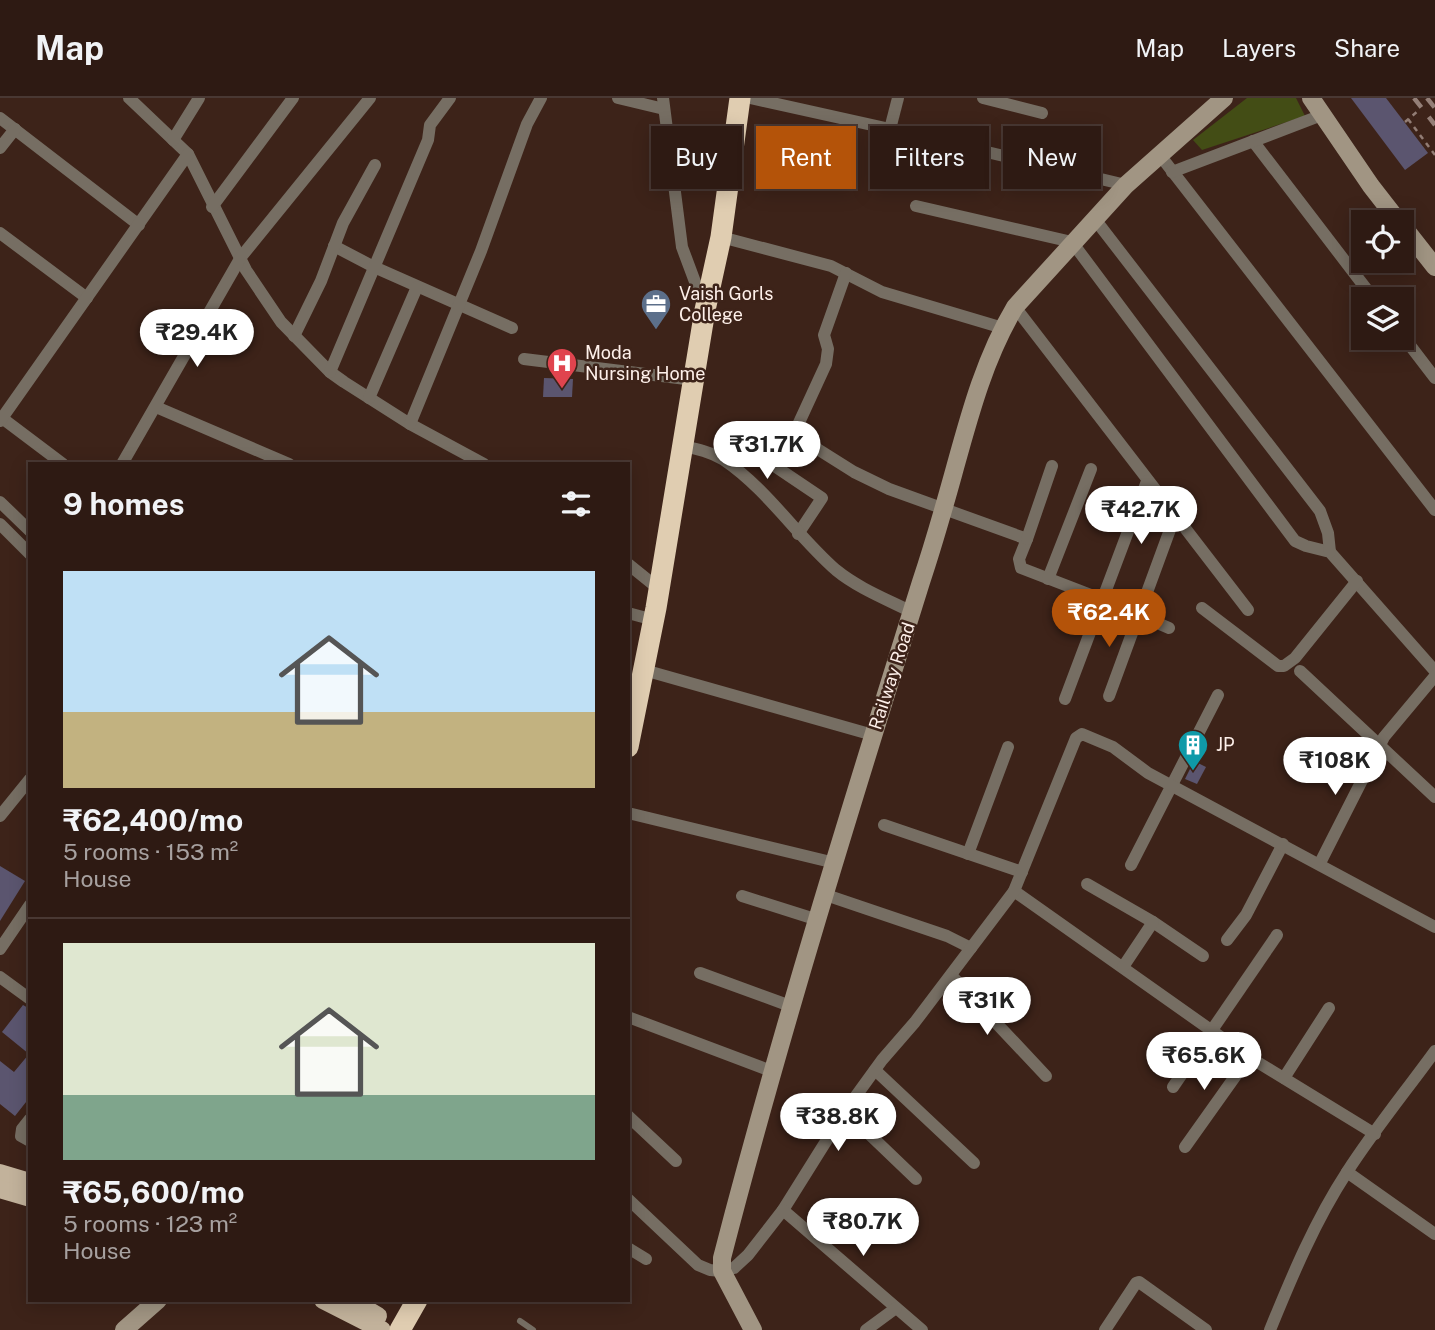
<!DOCTYPE html>
<html lang="en">
<head>
<meta charset="utf-8">
<style>
	body { margin:0; font-family:"Public Sans",sans-serif; background:#36231c; color:#f1f3f6; height:100vh; display:flex; flex-direction:column; font-size:26px; white-space:nowrap }
	* { box-sizing:border-box; margin:0 }
	p { font-size:23px; color:#a7a1a0 }
	.icon { flex:none; width:38px; height:38px; fill:none; stroke:currentColor; stroke-width:2; stroke-linecap:round; stroke-linejoin:round }
	.map { position:relative; flex:1; overflow:hidden }
	.drawer { position:absolute; left:28px; top:364px; width:602px; height:840px; display:flex; flex-direction:column; background:#2e1a13; border-radius:0px; box-shadow:0 4px 18px #0003,0 0 0 2px #493833 }
	.drawer>* { flex:none }
	.banner { position:absolute; left:651px; top:28px; width:665px; height:63px; display:flex; gap:14px }
	.tools { position:absolute; left:1351px; top:112px; display:grid; gap:14px }
	.tools a { display:grid; place-items:center; width:63px; height:63px; border-radius:0px; background:#2e1a13; box-shadow:0 4px 18px #0003,0 0 0 2px #493833; font-size:35px }
	.price { position:absolute; translate:-50% -60px; padding:0 16px; border-radius:24px; background:#fff; color:#222; font-size:23px; line-height:46px; filter:drop-shadow(0 2px 4px #0008) }
	.price::after { content:''; position:absolute; left:50%; top:42px; width:21px; height:16px; margin-left:-10px; background:inherit; clip-path:polygon(0 0,100% 0,50% 100%) }
	.price.active { background:#b45309; color:#fff }
	ul { padding:0; list-style:none }
	li { display:grid; align-content:center; gap:14px; height:371px; padding:0 35px }
	li+li { border-top:2px solid #493833 }
	li span { display:grid; place-items:center; height:217px; border-radius:0px; color:#555 }
	li>.icon { margin-inline-start:auto }
	span .icon { width:126px; height:126px; fill:#fffc; stroke-width:1 }
	li b { font-size:30px }
	h2 { display:flex; justify-content:space-between; align-items:center; height:84px; padding:0 35px; font-size:30px }
	.tag { padding:0 24px; border-radius:0px; background:#2e1a13; box-shadow:0 4px 18px #0003,0 0 0 2px #493833; font-size:24px; line-height:63px }
	.tag.active { background:#b45309; color:#fff }
	header { display:flex; align-items:center; gap:42px; box-sizing:border-box; height:98px; padding:0 35px; background:#2e1a13; border-bottom:2px solid #493833 }
	header strong { font-size:33px }
	nav { display:flex; gap:38px; margin-inline-start:auto; font-size:24px }
	.map>svg:first-child { display:block }
	.green { fill:#434d15 }
	.building { fill:#5b556f }
	.lines { fill:none; stroke-linecap:round; stroke-linejoin:round }
	.path { stroke:#927d75; stroke-width:2.5; stroke-dasharray:5 5; stroke-linecap:butt }
	.lane { stroke:#766e63; stroke-width:6 }
	.street { stroke:#766e63; stroke-width:12 }
	.secondary { stroke:#a19583; stroke-width:18 }
	.primary { stroke:#c2b29b; stroke-width:18 }
	.highway { stroke:#e0cdb1; stroke-width:21 }
	.rail { stroke:#947f77; stroke-width:4.5; stroke-dasharray:12 12; stroke-linecap:butt }
	.labels { text-anchor:middle; stroke-width:5; stroke-linejoin:round; paint-order:stroke }
	.poi-label { font-size:18px; fill:#fef0ea; stroke:#3d2319; text-anchor:start }
	.street-label { font-size:18px; fill:#fef0ea; stroke:#3d2319 }
</style>
</head>
<body>
<header>
<strong>Map</strong>
<nav><a>Map</a><a>Layers</a><a>Share</a></nav>
</header>
<div class="map">
<svg width="1435" height="1232" viewBox="0 0 1435 1232">
	<rect width="100%" height="100%" fill="#3d2319"/>
	<path class="green" d="M 1247,0 L 1296,0 L 1305,18 L 1202,52 L 1193,42 Z"/>
	<g class="building">
		<path d="M 1351,0 L 1386,0 L 1428,55 L 1405,72 Z"/>
		<path d="M 544,280 L 573,281 L 572,299 L 543,299 Z"/>
		<path d="M 1194,663 L 1206,669 L 1197,686 L 1185,681 Z"/>
		<path d="M 0,768 L 25,783 L 0,823 Z"/>
		<path d="M 23,907 L 30,911 L 30,999 L 15,1018 L 0,1006 L 0,963 L 14,974 L 29,956 L 2,934 Z"/>
	</g>
	<g class="lines">
		<g class="path">
			<path d="M 1408,21 L 1435,57"/>
			<path d="M 1405,24 L 1418,13"/>
		</g>
		<path class="lane" d="M 520,1223 L 533,1232"/>
		<g class="street">
			<path d="M 129,0 L 188,56 L 246,172 L 281,224 L 330,274 L 344,284 L 410,326 L 484,366"/>
			<path d="M 618,0 L 664,11"/>
			<path d="M 663,0 L 682,149 L 704,208"/>
			<path d="M 750,0 L 890,31 L 1126,87"/>
			<path d="M 983,0 L 1042,15"/>
			<path d="M 0,20 L 139,127"/>
			<path d="M 890,31 L 898,0"/>
			<path d="M 173,42 L 199,0"/>
			<path d="M 1253,43 L 1374,201"/>
			<path d="M 0,50 L 15,31"/>
			<path d="M 1159,56 L 1435,412"/>
			<path d="M 1172,74 L 1322,17"/>
			<path d="M 916,108 L 1072,144 L 1295,443 L 1306,448 L 1330,454 L 1435,573"/>
			<path d="M 212,109 L 293,0"/>
			<path d="M 1094,120 L 1320,413 L 1328,435 L 1330,454"/>
			<path d="M 0,135 L 87,200"/>
			<path d="M 721,139 L 831,168 L 882,194 L 1003,230"/>
			<path d="M 334,148 L 374,169 L 512,230"/>
			<path d="M 846,175 L 824,237 L 828,251 L 826,266 L 797,329 L 796,335 L 800,340 L 854,374 L 889,391 L 1027,441 L 1019,461 L 1021,470 L 1104,502 L 1169,530"/>
			<path d="M 1015,209 L 1248,512"/>
			<path d="M 1402,237 L 1435,280"/>
			<path d="M 294,238 L 321,183 L 343,125 L 375,67"/>
			<path d="M 524,261 L 694,282"/>
			<path d="M 330,274 L 428,42 L 430,27 L 450,0"/>
			<path d="M 369,300 L 417,189"/>
			<path d="M 156,309 L 289,366"/>
			<path d="M 2,320 L 63,366"/>
			<path d="M 0,323 L 188,56"/>
			<path d="M 410,326 L 481,153 L 527,26 L 541,0"/>
			<path d="M 796,335 L 776,369 L 822,400 L 798,436"/>
			<path d="M 683,348 C 697,351 711,354 724,362 C 767,391 797,438 836,472 C 858,490 886,501 912,514"/>
			<path d="M 122,366 L 241,159 L 370,0"/>
			<path d="M 0,404 L 30,433"/>
			<path d="M 0,426 L 30,456"/>
			<path d="M 1027,441 L 1052,368"/>
			<path d="M 628,466 L 659,491"/>
			<path d="M 1048,481 L 1091,371"/>
			<path d="M 1202,510 L 1278,568 L 1284,568 L 1295,560 L 1357,483"/>
			<path d="M 628,515 L 654,522"/>
			<path d="M 644,572 L 873,637"/>
			<path d="M 1300,573 L 1435,699"/>
			<path d="M 1109,598 L 1175,418"/>
			<path d="M 1065,601 L 1147,383"/>
			<path d="M 628,715 L 835,765"/>
			<path d="M 0,718 L 30,681"/>
			<path d="M 884,727 L 1022,774"/>
			<path d="M 968,756 L 1008,649"/>
			<path d="M 1320,765 L 1384,639 L 1435,578"/>
			<path d="M 1131,767 L 1218,597"/>
			<path d="M 1087,786 L 1153,824 L 1203,858"/>
			<path d="M 1014,793 L 1249,959 L 1375,1036"/>
			<path d="M 826,797 L 947,838 L 971,850"/>
			<path d="M 742,798 L 818,822"/>
			<path d="M 1227,842 L 1246,817 L 1283,746"/>
			<path d="M 0,851 L 30,807"/>
			<path d="M 1123,869 L 1153,824"/>
			<path d="M 700,875 L 793,909"/>
			<path d="M 951,877 L 1046,978"/>
			<path d="M 0,879 L 30,901"/>
			<path d="M 628,919 L 774,974"/>
			<path d="M 875,972 L 974,1065"/>
			<path d="M 1284,980 L 1329,910"/>
			<path d="M 1173,989 L 1277,837"/>
			<path d="M 845,1013 L 916,1081"/>
			<path d="M 628,1018 L 676,1063"/>
			<path d="M 30,1021 L 22,1031 L 21,1038 L 30,1043"/>
			<path d="M 1185,1049 L 1249,959"/>
			<path d="M 1347,1074 L 1435,1136"/>
			<path d="M 628,1101 L 698,1167 L 710,1172 L 722,1173 L 734,1170 L 748,1157 L 783,1112 L 845,1013 L 882,962 L 915,924 L 1014,793 L 1076,640 L 1082,636 L 1113,649 L 1148,675 L 1435,829"/>
			<path d="M 783,1112 L 922,1232"/>
			<path d="M 628,1150 L 646,1161"/>
			<path d="M 866,1232 L 896,1210"/>
			<path d="M 1105,1232 L 1136,1185 L 1139,1184 L 1206,1232"/>
			<path d="M 1270,1232 C 1292,1178 1315,1123 1347,1074 C 1374,1032 1406,993 1435,953"/>
		</g>
		<g class="secondary">
			<path d="M 1311,0 L 1371,88 L 1399,124"/>
			<path d="M 1402,127 L 1435,169"/>
			<path d="M 124,1232 L 158,1202"/>
			<path d="M 753,1232 L 722,1173 L 722,1160 C 781,932 851,708 921,484 C 933,448 943,413 953,377 C 969,319 984,261 1015,209 L 1126,87 L 1224,0"/>
		</g>
		<g class="primary">
			<path d="M 0,1075 L 30,1084"/>
			<path d="M 0,1091 L 30,1100"/>
			<path d="M 323,1202 L 382,1232"/>
			<path d="M 351,1202 L 378,1218"/>
		</g>
		<g class="highway">
			<path d="M 628,649 L 656,510 L 705,212 L 721,139 L 740,0"/>
			<path d="M 400,1232 L 417,1202"/>
		</g>
		<g class="rail">
			<path d="M 1414,0 L 1435,27"/>
			<path d="M 1427,0 L 1435,10"/>
		</g>
	</g>
	<defs>
		<g id="office-pin" transform="scale(1.575)"><path d="M0 17L-7.5 6A9.5 9.5 0 1 1 7.5 6Z" fill="#5c6f8a" stroke="#3d2319"/><path d="M-6-3h4V-5.5h4V-3h4V5H-6ZM-1-4.5V-3h2v-1.5ZM-6 0V1H6V0Z" fill="#fff"/></g>
		<g id="hospital-pin" transform="scale(1.575)"><path d="M0 17L-7.5 6A9.5 9.5 0 1 1 7.5 6Z" fill="#e0444e" stroke="#3d2319"/><path d="M-5-5h3v3.5h4V-5h3V5h-3V1.5h-4V5h-3Z" fill="#fff"/></g>
		<g id="building-pin" transform="scale(1.575)"><path d="M0 17L-7.5 6A9.5 9.5 0 1 1 7.5 6Z" fill="#0f9aa8" stroke="#3d2319"/><path d="M-4-6H4V6H1V3H-1V6H-4ZM-2.5-4.3h1.7v1.8h-1.7ZM.8-4.3h1.7v1.8H.8ZM-2.5-1h1.7V.8h-1.7ZM.8-1h1.7V.8H.8Z" fill="#fff"/></g>
	</defs>
	<g fill-rule="evenodd">
		<use href="#office-pin" x="656" y="206"/>
		<use href="#hospital-pin" x="562" y="265"/>
		<use href="#building-pin" x="1193" y="647"/>
	</g>
	<g class="labels">
		<g class="poi-label">
			<text x="679" y="202">Vaish Gorls<tspan x="679" dy="21">College</tspan></text>
			<text x="585" y="261">Moda<tspan x="585" dy="21">Nursing Home</tspan></text>
			<text x="1216" y="653">JP</text>
		</g>
		<g class="street-label">
			<text transform="translate(892 578) rotate(-72)" y="6">Railway Road</text>
		</g>
	</g>
</svg>
<div class="tools">
<a><svg class="icon" aria-label="locate" viewBox="0 0 24 24"><circle cx="12" cy="12" r="6"/><path d="M12 2v4M12 18v4M2 12h4M18 12h4"/></svg></a>
<a><svg class="icon" aria-label="layers" viewBox="0 0 24 24"><path d="M12 4l9 5-9 5-9-5zM3 14l9 5 9-5"/></svg></a>
</div>
<b class="price" style="left:197px;top:271px">₹29.4K</b>
<b class="price" style="left:767px;top:383px">₹31.7K</b>
<b class="price" style="left:1141px;top:448px">₹42.7K</b>
<b class="price active" style="left:1109px;top:551px">₹62.4K</b>
<b class="price" style="left:1335px;top:699px">₹108K</b>
<b class="price" style="left:987px;top:939px">₹31K</b>
<b class="price" style="left:1204px;top:994px">₹65.6K</b>
<b class="price" style="left:838px;top:1055px">₹38.8K</b>
<b class="price" style="left:863px;top:1160px">₹80.7K</b>
<div class="banner">
<a class="tag">Buy</a>
<a class="tag active">Rent</a>
<a class="tag">Filters</a>
<a class="tag">New</a>
</div>
<section class="drawer">
<h2>9 homes<svg class="icon" aria-label="filters" viewBox="0 0 24 24"><path d="M4 7h16M4 17h16"/><circle cx="9" cy="7" r="2"/><circle cx="15" cy="17" r="2"/></svg></h2>
<ul>
<li><span style="background:linear-gradient(#bfe0f5 65%,#c2b280 0)"><svg class="icon" aria-label="home" viewBox="0 0 24 24"><path d="M3 11l9-7 9 7M6 9v11h12V9"/></svg></span><div><b>₹62,400/mo</b><p>5 rooms · 153 m²</p><p>House</p></div></li>
<li><span style="background:linear-gradient(#dfe7d0 70%,#7fa58c 0)"><svg class="icon" aria-label="home" viewBox="0 0 24 24"><path d="M3 11l9-7 9 7M6 9v11h12V9"/></svg></span><div><b>₹65,600/mo</b><p>5 rooms · 123 m²</p><p>House</p></div></li>
</ul>
</section>
</div>
</body>
</html>
